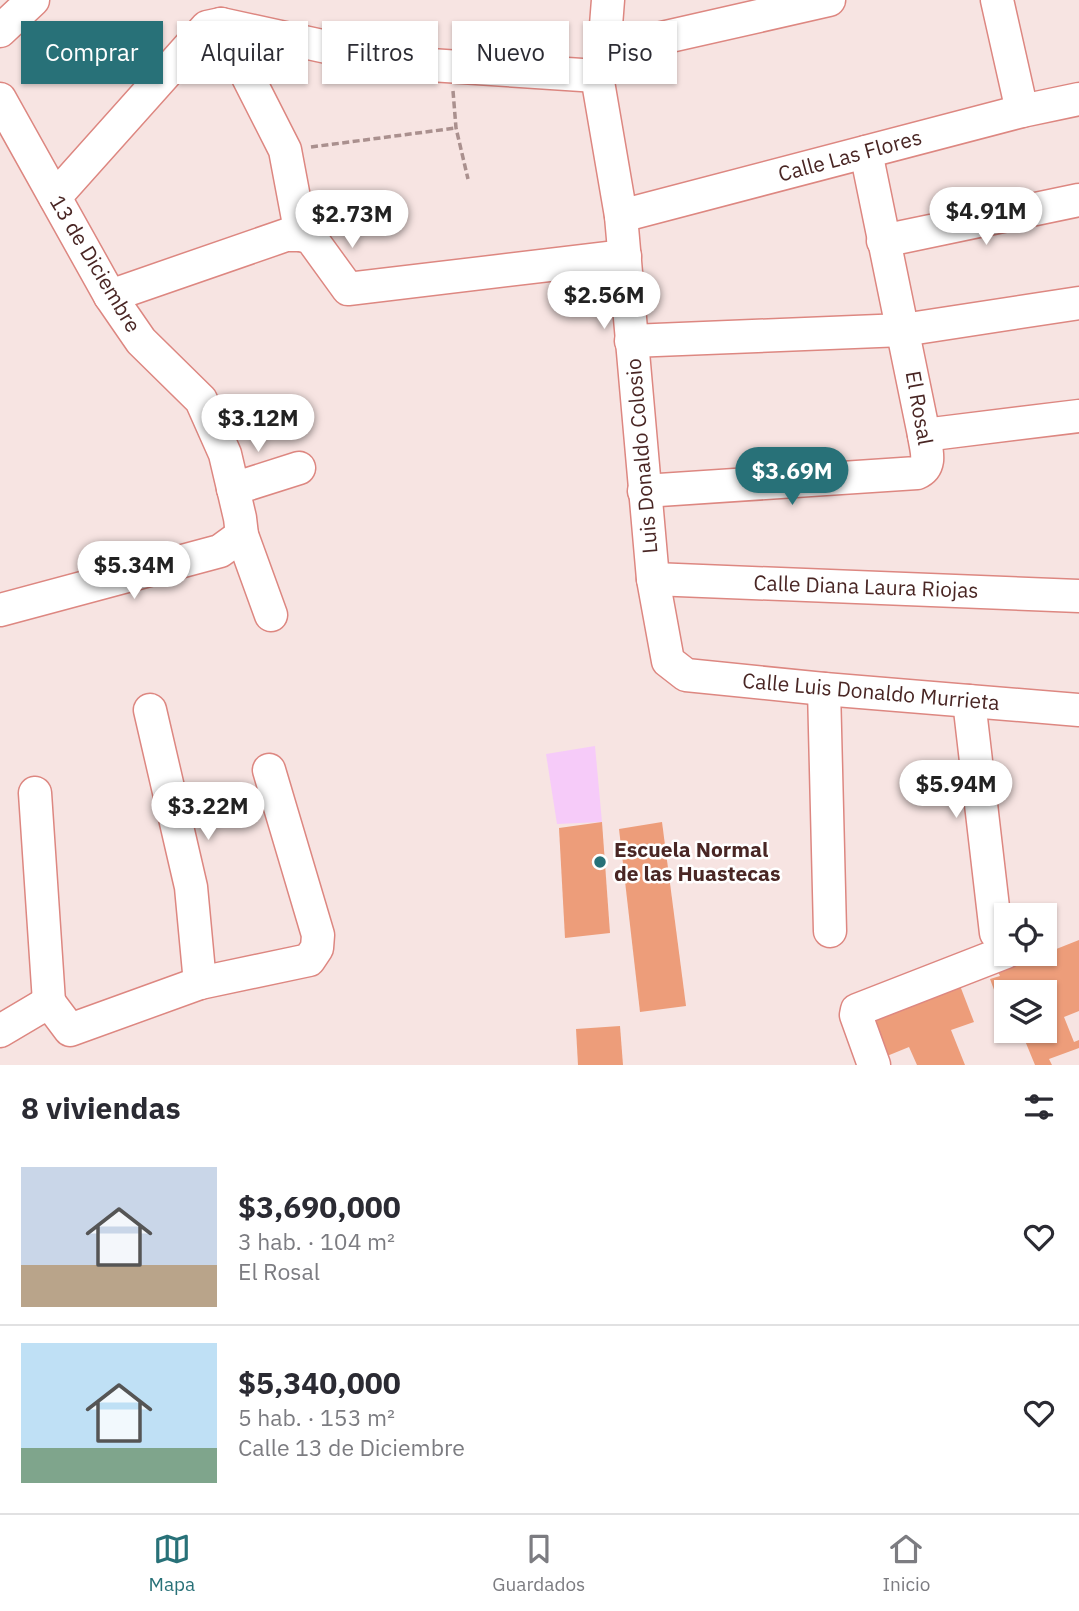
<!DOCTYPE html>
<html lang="es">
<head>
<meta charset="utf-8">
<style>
	body { margin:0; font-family:"IBM Plex Sans",sans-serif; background:#f7f7f7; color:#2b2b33; height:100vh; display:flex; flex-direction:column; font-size:26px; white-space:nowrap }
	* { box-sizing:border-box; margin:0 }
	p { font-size:23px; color:#7c7c81 }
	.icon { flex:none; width:38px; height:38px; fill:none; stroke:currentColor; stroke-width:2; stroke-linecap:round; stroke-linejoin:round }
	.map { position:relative; height:1065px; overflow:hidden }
	.details { display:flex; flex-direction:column; background:#fff; flex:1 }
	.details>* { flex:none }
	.top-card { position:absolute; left:21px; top:21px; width:700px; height:63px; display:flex; gap:14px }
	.tools { position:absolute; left:994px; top:903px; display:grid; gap:14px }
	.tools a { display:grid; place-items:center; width:63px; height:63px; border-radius:0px; background:#fff; box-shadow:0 2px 5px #0004; font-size:35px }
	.price { position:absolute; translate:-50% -60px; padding:0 16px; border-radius:24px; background:#fff; color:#222; font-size:23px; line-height:46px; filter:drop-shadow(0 2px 4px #0008) }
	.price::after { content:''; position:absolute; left:50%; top:42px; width:21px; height:16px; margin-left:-10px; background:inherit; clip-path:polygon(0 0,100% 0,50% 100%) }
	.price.active { background:#287178; color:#fff }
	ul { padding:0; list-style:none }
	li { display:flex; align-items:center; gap:21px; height:175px; padding:0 21px }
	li+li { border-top:2px solid #e1e1e2 }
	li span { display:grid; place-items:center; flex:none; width:196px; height:140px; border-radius:0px; color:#555 }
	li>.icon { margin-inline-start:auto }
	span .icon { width:84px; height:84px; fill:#fffc; stroke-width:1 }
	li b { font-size:30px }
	h2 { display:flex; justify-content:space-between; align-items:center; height:84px; padding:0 21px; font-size:30px }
	.tag { padding:0 24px; border-radius:0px; background:#fff; box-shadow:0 2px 5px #0004; font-size:24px; line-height:63px }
	.tag.active { background:#287178; color:#fff }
	.menu { display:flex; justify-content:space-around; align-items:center; height:98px; border-top:2px solid #e1e1e2; background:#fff; font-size:19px; color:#7c7c81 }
	.menu a { display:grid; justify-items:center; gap:4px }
	.menu .active { color:#287178 }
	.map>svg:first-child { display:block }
	.green { fill:#f6cbf9 }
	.building { fill:#ed9d7a }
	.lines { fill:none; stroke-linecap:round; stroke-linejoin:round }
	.minor-casing { stroke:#dd8781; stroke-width:35 }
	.path { stroke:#aa908e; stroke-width:3.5; stroke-dasharray:7 3.5; stroke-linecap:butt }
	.minor { stroke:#fff; stroke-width:32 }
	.poi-dot { fill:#287178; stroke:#fff; stroke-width:2.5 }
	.labels { text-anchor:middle; stroke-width:5; stroke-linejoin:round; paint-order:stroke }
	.street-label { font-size:21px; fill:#492624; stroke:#fff }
	.poi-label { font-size:21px; font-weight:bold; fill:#492624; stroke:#fff; text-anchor:start }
</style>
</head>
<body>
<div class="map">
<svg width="1079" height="1065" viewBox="0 0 1079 1065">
	<rect width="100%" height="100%" fill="#f7e4e2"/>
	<path class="green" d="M 595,746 L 602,822 L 557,824 L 546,754 Z"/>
	<g class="building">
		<path d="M 602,822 L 610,933 L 565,938 L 559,828 Z"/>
		<path d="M 662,822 L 686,1006 L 640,1012 L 619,829 Z"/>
		<path d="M 1079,940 L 1079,1011 L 1064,1017 L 1074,1042 L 1079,1040 L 1079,1048 L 1049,1059 L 1052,1065 L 1035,1065 L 1021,1031 L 1045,1031 L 1045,992 L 1006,992 L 1006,1000 L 999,1003 L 990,979 L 1000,976 L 998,972 Z"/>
		<path d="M 959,983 L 974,1022 L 951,1030 L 965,1065 L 917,1065 L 909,1047 L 887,1056 L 872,1017 Z"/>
		<path d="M 620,1026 L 623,1065 L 578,1065 L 576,1029 Z"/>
	</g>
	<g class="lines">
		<g class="minor-casing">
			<g id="minor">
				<path d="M 608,0 L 604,51 L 597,76 L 621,216 L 653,579 L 668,661 L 686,675 L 824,689 L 1079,710"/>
				<path d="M 997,0 L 1022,111"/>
				<path d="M 221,24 L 285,150 L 301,235"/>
				<path d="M 0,31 L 33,0"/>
				<path d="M 604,51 L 829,0"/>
				<path d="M 0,99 L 110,296 L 141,341 L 201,400 L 225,454 L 240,518 L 242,535 L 271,615"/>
				<path d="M 55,197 L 207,27 L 221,24 L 400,63 L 597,76"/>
				<path d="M 621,216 L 1022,111 L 1079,99"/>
				<path d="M 883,241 L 1079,200"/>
				<path d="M 110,296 L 286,235 L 301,235 L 311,238 L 348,289 L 625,256"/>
				<path d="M 631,341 L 903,330 L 1079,303"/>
				<path d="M 924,435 L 1079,416"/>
				<path d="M 233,489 L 299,468"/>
				<path d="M 644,491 L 917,473 C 933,466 926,450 924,435 L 866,152"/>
				<path d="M 653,579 L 1079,596"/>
				<path d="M 0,610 L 220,551 L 242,535"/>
				<path d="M 824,689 L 830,931"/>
				<path d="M 969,701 L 996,933"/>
				<path d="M 150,710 L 191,887 L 200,983"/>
				<path d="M 35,793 L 49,1002"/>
				<path d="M 0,1031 L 49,1002 L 70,1030 L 200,983 L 309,960 L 317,948 L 318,935 L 269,770"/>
				<path d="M 874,1065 L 856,1015 L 857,1010 L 1006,952"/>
			</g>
		</g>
		<g class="path">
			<path d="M 453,91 L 456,128 L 468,179"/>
			<path d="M 311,147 L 456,128"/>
		</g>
		<use href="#minor" class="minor"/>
	</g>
	<circle class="poi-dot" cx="600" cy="862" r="7"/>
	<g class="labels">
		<g class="street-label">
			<text transform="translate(850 156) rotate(-15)" y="7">Calle Las Flores</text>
			<text transform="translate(95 264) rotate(59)" y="7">13 de Diciembre</text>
			<text transform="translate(919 408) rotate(80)" y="7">El Rosal</text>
			<text transform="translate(642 456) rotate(-95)" y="7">Luis Donaldo Colosio</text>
			<text transform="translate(866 587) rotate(2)" y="7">Calle Diana Laura Riojas</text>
			<text transform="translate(871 692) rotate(5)" y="7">Calle Luis Donaldo Murrieta</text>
		</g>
		<g class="poi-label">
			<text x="614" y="857">Escuela Normal<tspan x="614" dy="24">de las Huastecas</tspan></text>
		</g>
	</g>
</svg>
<div class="tools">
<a><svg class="icon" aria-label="locate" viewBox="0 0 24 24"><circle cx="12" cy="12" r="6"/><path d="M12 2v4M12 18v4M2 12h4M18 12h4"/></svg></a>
<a><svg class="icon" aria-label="layers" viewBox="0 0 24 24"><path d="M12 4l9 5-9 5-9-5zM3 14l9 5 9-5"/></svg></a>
</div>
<b class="price" style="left:986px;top:247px">$4.91M</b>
<b class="price" style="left:352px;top:250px">$2.73M</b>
<b class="price" style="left:604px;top:331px">$2.56M</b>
<b class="price" style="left:258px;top:454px">$3.12M</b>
<b class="price active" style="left:792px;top:507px">$3.69M</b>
<b class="price" style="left:134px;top:601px">$5.34M</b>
<b class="price" style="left:956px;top:820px">$5.94M</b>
<b class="price" style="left:208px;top:842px">$3.22M</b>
<div class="top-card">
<a class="tag active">Comprar</a>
<a class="tag">Alquilar</a>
<a class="tag">Filtros</a>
<a class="tag">Nuevo</a>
<a class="tag">Piso</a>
</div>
</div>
<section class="details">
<h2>8 viviendas<svg class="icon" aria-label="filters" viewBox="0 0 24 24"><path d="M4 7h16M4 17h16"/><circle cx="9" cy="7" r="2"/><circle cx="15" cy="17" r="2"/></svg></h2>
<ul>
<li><span style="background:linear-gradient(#c9d6e8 70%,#b9a48a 0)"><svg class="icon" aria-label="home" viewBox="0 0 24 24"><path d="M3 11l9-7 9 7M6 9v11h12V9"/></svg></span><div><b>$3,690,000</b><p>3 hab. · 104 m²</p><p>El Rosal</p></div><svg class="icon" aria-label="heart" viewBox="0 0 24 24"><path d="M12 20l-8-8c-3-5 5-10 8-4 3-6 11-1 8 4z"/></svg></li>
<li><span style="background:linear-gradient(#bfe0f5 75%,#7fa58c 0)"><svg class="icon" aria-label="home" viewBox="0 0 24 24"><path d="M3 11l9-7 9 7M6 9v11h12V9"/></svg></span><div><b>$5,340,000</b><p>5 hab. · 153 m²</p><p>Calle 13 de Diciembre</p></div><svg class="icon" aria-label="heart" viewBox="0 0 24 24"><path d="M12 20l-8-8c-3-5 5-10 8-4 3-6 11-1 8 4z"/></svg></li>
</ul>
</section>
<nav class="menu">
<a class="active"><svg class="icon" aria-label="map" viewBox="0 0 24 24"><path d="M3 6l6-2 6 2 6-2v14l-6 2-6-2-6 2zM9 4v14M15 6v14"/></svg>Mapa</a>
<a><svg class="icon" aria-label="saved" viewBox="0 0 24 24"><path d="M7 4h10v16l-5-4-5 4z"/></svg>Guardados</a>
<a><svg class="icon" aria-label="home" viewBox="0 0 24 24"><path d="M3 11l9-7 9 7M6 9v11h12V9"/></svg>Inicio</a>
</nav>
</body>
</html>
